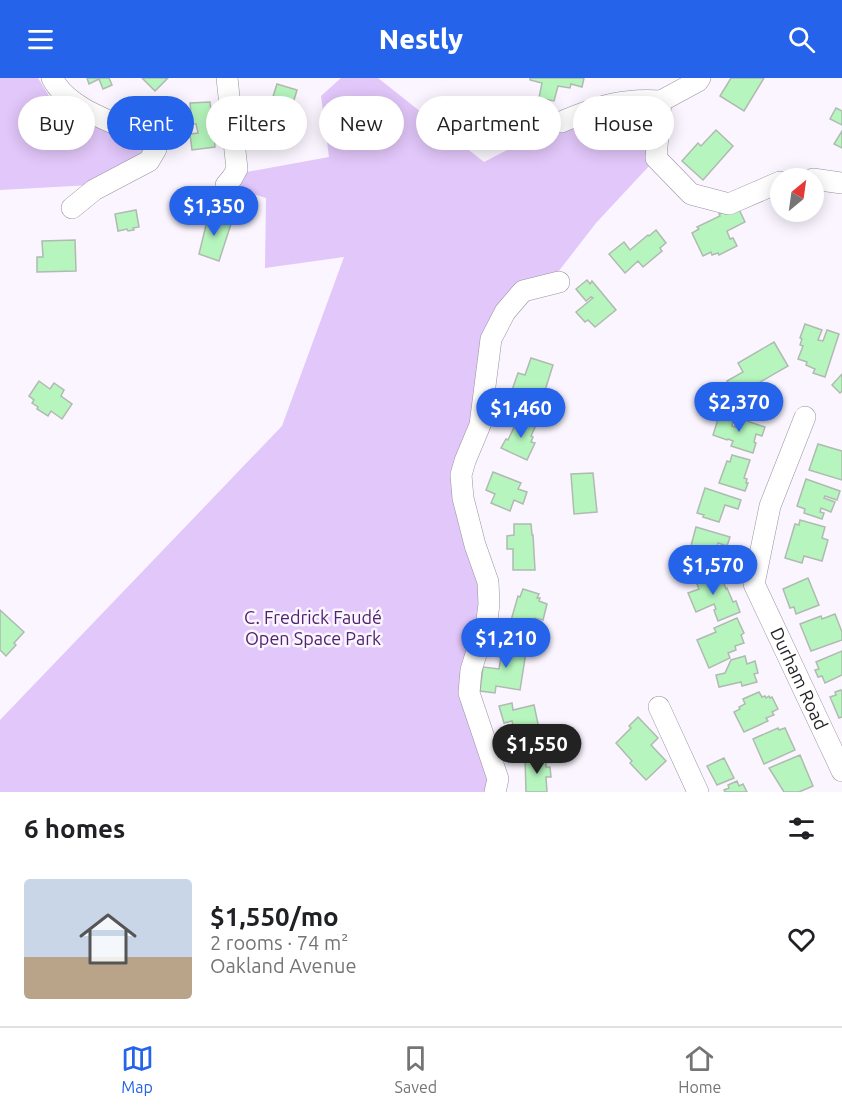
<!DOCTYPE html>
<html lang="en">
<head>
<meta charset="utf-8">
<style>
	body { margin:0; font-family:Ubuntu,sans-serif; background:#f2f2f2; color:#202124; height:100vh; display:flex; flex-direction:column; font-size:22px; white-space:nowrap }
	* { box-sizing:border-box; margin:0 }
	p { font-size:20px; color:#757577 }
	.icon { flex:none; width:33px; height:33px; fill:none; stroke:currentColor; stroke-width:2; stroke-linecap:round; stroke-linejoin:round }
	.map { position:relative; height:714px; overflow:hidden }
	.side { display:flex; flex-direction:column; background:#fff; flex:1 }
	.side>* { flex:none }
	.hud { position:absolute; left:18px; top:18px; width:807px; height:54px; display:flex; gap:12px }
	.needle { width:39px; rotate:29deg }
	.buttons { position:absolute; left:770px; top:90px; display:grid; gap:12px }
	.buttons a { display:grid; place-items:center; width:54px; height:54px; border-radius:50%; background:#fff; box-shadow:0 3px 15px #0003; font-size:30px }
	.price { position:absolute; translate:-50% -51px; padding:0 14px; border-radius:21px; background:#2563eb; color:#fff; font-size:20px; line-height:39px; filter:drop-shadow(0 2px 3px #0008) }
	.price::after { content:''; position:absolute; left:50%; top:36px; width:18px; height:14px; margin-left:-9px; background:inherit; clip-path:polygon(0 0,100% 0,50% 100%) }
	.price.on { background:#222; color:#fff }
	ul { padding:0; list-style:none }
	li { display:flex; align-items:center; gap:18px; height:150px; padding:0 24px }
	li+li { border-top:2px solid #e0e0e0 }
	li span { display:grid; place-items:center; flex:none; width:168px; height:120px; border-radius:6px; color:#555 }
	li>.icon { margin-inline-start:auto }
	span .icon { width:72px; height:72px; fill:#fffc; stroke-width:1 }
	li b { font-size:26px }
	h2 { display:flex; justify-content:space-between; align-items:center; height:72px; padding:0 24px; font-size:26px }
	.tag { padding:0 21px; border-radius:27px; background:#fff; box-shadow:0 3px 15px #0003; font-size:21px; line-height:54px }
	.tag.on { background:#2563eb; color:#fff }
	header { display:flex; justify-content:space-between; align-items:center; height:78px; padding:0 24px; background:#2563eb; color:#fff; font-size:27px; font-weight:800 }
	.menu { display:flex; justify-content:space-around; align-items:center; height:84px; border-top:2px solid #e0e0e0; background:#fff; font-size:16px; color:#757577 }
	.menu a { display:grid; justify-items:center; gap:3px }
	.menu .on { color:#2563eb }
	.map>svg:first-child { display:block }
	.green { fill:#e2c7fa }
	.building { fill:#b6f6be; stroke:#b0bab1; stroke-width:1.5 }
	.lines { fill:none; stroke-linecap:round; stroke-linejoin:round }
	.minor-casing { stroke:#98939d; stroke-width:22 }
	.minor { stroke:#fff; stroke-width:21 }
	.labels { text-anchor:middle; stroke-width:5; stroke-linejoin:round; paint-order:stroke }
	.park-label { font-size:18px; fill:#51236f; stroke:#faf5fe }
	.street-label { font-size:18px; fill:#262428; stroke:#faf5fe }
</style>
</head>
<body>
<header><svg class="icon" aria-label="menu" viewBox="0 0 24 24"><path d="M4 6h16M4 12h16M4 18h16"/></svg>Nestly<svg class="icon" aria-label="search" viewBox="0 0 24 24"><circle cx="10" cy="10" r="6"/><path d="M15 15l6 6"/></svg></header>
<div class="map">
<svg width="842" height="714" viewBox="0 0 842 714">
	<rect width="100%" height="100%" fill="#faf5fe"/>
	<g class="green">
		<path d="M 0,0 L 38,0 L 49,18 L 154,66 L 147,75 L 91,107 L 0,112 Z"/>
		<path d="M 341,0 L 378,0 L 484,84 L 561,44 L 642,29 L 647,36 L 649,43 L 646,48 L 646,70 L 650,87 L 596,145 L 548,207 L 505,234 L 465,383 L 488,504 L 471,591 L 495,714 L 0,714 L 0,642 L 282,348 L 344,179 L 265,190 L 266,120 L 237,111 L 241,95 L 329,79 L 321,18 Z"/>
	</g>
	<g class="building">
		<path d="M 87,0 L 109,0 L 112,7 L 103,11 L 99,1 L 89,6 Z"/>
		<path d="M 142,0 L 168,0 L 155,13 Z"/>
		<path d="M 530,0 L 584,0 L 582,9 L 571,6 L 570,10 L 558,8 L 554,23 L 539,20 L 542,5 L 530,2 Z"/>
		<path d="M 731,0 L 764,0 L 744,33 L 720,18 Z"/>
		<path d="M 277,6 L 297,12 L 288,42 L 256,51 L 253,31 L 265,28 L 265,26 L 271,25 Z"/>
		<path d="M 488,21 L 488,24 L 490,24 L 491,32 L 496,31 L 496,36 L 502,35 L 504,47 L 464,53 L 462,39 L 453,40 L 452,29 L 473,26 L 472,23 Z"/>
		<path d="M 210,24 L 212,43 L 210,43 L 212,53 L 214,54 L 215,69 L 192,72 L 190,56 L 198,55 L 196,46 L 192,46 L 190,25 Z"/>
		<path d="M 836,30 L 842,33 L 842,47 L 830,41 Z"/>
		<path d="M 716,52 L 733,68 L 703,102 L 682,83 L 698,65 L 701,68 Z"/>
		<path d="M 842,53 L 842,70 L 834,66 Z"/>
		<path d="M 737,127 L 745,144 L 727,153 L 730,161 L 733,160 L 737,168 L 719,177 L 718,175 L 712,177 L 711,174 L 703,178 L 692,155 L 699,151 L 697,149 L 720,138 L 719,136 Z"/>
		<path d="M 136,132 L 139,149 L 133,150 L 134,152 L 128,153 L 127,151 L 118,153 L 115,136 Z"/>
		<path d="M 209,135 L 223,139 L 222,143 L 231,146 L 219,183 L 199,176 Z"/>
		<path d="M 656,152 L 666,165 L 660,170 L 662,173 L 643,189 L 638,183 L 625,195 L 609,176 L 624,164 L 630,172 L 648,157 L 649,158 Z"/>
		<path d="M 75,162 L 76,193 L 37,194 L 37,179 L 43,179 L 42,163 Z"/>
		<path d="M 587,202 L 590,206 L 592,203 L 616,232 L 595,249 L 588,242 L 585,244 L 576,234 L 593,220 L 591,219 L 586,223 L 576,211 Z"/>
		<path d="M 805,246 L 822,252 L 818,262 L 823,263 L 827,252 L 839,256 L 825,299 L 813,295 L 815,291 L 806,287 L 807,284 L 798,281 L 803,268 L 800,267 L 802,261 L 800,260 Z"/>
		<path d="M 774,264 L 788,288 L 736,318 L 727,303 L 743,294 L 738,285 Z"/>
		<path d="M 531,280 L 553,287 L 542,322 L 512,312 L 518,295 L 525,297 Z"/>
		<path d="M 842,296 L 842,313 L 840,315 L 832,307 Z"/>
		<path d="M 39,303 L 50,311 L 54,305 L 64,312 L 61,318 L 72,326 L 62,341 L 51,333 L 48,338 L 37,331 L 38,329 L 32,325 L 34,322 L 29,318 Z"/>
		<path d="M 719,338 L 733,343 L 732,348 L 735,349 L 738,340 L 765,349 L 762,358 L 756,356 L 754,364 L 756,365 L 753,375 L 731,368 L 733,363 L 728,361 L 727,362 L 713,357 Z"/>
		<path d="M 519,339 L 536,347 L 531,358 L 533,359 L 531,364 L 535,365 L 527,382 L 501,370 L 506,361 L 508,362 Z"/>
		<path d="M 818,366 L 842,373 L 842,402 L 809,392 Z"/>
		<path d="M 732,377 L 750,382 L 744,400 L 747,401 L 746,405 L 748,405 L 745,413 L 719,405 L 727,383 L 730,384 Z"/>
		<path d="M 493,394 L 521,405 L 518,411 L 527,414 L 523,426 L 514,422 L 510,433 L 491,425 L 495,416 L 486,412 Z"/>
		<path d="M 593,395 L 597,434 L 574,436 L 571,396 Z"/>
		<path d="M 806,401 L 840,413 L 837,422 L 825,418 L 824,420 L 835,424 L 831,434 L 821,430 L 820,434 L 824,435 L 822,441 L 804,435 L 805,431 L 797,428 Z"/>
		<path d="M 705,410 L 741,422 L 738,431 L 725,427 L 719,444 L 703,439 L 704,437 L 697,435 Z"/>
		<path d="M 800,442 L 825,449 L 822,460 L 828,462 L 822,483 L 804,478 L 802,485 L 785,480 L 795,446 L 799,447 Z"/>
		<path d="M 514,446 L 531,446 L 532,457 L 533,457 L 535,492 L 513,492 L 513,471 L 507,471 L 507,458 L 514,457 Z"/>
		<path d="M 696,449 L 730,459 L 727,468 L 718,465 L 712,485 L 709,484 L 708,487 L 691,482 L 692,480 L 688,479 Z"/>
		<path d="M 709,494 L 710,497 L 717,495 L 720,504 L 723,503 L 726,511 L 727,510 L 733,524 L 736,523 L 740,534 L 718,543 L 714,532 L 716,531 L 714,526 L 696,534 L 688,515 L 699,511 L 694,499 Z"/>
		<path d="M 808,500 L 819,527 L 796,536 L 794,529 L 790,530 L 783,511 Z"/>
		<path d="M 523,511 L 539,516 L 537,520 L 540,520 L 539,523 L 547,526 L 543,542 L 535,540 L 533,543 L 529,542 L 527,551 L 510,546 L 518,518 L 520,519 Z"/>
		<path d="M 0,532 L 24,554 L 14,565 L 16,567 L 6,578 L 0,572 Z"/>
		<path d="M 835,536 L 842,554 L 842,562 L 811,573 L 800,546 L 821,538 L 822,541 Z"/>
		<path d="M 737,540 L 744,555 L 741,557 L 744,565 L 735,568 L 736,572 L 728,575 L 730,580 L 709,590 L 697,562 L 716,554 L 714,550 Z"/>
		<path d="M 504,561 L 522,564 L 521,573 L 526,574 L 520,612 L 496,608 L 495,615 L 480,613 L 483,589 L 499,591 Z"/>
		<path d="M 842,573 L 842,597 L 825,605 L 822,598 L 818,599 L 815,592 L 819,591 L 816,584 Z"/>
		<path d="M 745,578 L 747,586 L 755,583 L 758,595 L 754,596 L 757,604 L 742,608 L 741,604 L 719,609 L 716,597 L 725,595 L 731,582 Z"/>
		<path d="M 841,612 L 842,614 L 842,639 L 839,640 L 830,619 L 836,617 L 835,614 Z"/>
		<path d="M 759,614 L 762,619 L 765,618 L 766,620 L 769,618 L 770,620 L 772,619 L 778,631 L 772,634 L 774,637 L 766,640 L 768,643 L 744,654 L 734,634 L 740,631 L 739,629 L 745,626 L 743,621 Z"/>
		<path d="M 512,625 L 513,632 L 534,627 L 542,665 L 519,670 L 512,643 L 504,645 L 499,628 Z"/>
		<path d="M 638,639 L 658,660 L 651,667 L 666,683 L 646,702 L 630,685 L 632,683 L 616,665 L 631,650 L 629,648 Z"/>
		<path d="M 778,650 L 779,652 L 785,650 L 795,672 L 764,686 L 753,661 Z"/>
		<path d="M 800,677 L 813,708 L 799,714 L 784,714 L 769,690 Z"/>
		<path d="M 546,679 L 546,689 L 550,689 L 551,699 L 546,699 L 547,714 L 526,714 L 525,680 Z"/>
		<path d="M 724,680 L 734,700 L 717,707 L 707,688 Z"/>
		<path d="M 737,703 L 739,708 L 743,706 L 747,714 L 725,714 L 724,712 L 729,710 L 728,707 Z"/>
	</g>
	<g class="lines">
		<g class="minor-casing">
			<g id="minor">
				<path d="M 52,0 C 66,27 101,40 128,51 C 135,54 143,55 149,60 C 153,63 155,67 156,71 L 149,83 L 94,112 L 72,130"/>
				<path d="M 661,23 L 656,80 L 691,116 L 729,126 L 780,104"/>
				<path d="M 661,23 L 698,3 L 700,0"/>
				<path d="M 561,44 C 597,29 621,20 661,23"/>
				<path d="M 813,101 L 842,105"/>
				<path d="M 226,107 L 232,100 L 237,91 L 227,0"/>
				<path id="s1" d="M 805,339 L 770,428 L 754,506 L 842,693"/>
				<path d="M 659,629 L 698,714"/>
				<path d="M 495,714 L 498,701 L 469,615 L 471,592 L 487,542 L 489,526 L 488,504 L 475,467 L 463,420 L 461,397 L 465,383 L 480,347 L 491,261 L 505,234 L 523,213 L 559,204"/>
			</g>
		</g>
		<use href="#minor" class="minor"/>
	</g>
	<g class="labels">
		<g class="park-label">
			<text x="313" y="546">C. Fredrick Faudé<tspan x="313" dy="21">Open Space Park</tspan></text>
		</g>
		<g class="street-label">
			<text dy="6" stroke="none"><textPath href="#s1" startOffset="280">Durham Road</textPath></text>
		</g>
	</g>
</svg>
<div class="buttons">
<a><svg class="needle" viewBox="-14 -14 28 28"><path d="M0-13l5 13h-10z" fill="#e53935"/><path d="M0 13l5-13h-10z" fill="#757577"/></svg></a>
</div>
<b class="price" style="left:214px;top:159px">$1,350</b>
<b class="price" style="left:739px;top:355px">$2,370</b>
<b class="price" style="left:521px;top:361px">$1,460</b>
<b class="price" style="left:713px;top:518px">$1,570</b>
<b class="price" style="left:506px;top:591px">$1,210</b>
<b class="price on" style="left:537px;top:697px">$1,550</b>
<div class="hud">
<a class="tag">Buy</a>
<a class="tag on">Rent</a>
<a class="tag">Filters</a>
<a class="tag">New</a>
<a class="tag">Apartment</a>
<a class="tag">House</a>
</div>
</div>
<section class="side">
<h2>6 homes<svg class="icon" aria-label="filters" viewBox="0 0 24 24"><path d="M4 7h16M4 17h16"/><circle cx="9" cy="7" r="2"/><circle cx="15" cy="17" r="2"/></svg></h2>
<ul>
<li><span style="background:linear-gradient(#c9d6e8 65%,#b9a48a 0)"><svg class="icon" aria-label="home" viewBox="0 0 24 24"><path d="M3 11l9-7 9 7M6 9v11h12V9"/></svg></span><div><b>$1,550/mo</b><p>2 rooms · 74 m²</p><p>Oakland Avenue</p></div><svg class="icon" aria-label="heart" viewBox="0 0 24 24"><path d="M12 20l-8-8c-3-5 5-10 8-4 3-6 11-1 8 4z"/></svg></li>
</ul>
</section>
<nav class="menu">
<a class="on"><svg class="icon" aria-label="map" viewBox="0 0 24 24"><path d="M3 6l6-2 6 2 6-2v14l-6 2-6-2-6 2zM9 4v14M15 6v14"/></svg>Map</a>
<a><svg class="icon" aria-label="saved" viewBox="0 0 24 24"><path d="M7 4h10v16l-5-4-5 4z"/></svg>Saved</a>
<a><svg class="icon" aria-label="home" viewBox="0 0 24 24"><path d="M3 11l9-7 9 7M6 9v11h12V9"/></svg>Home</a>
</nav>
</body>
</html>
